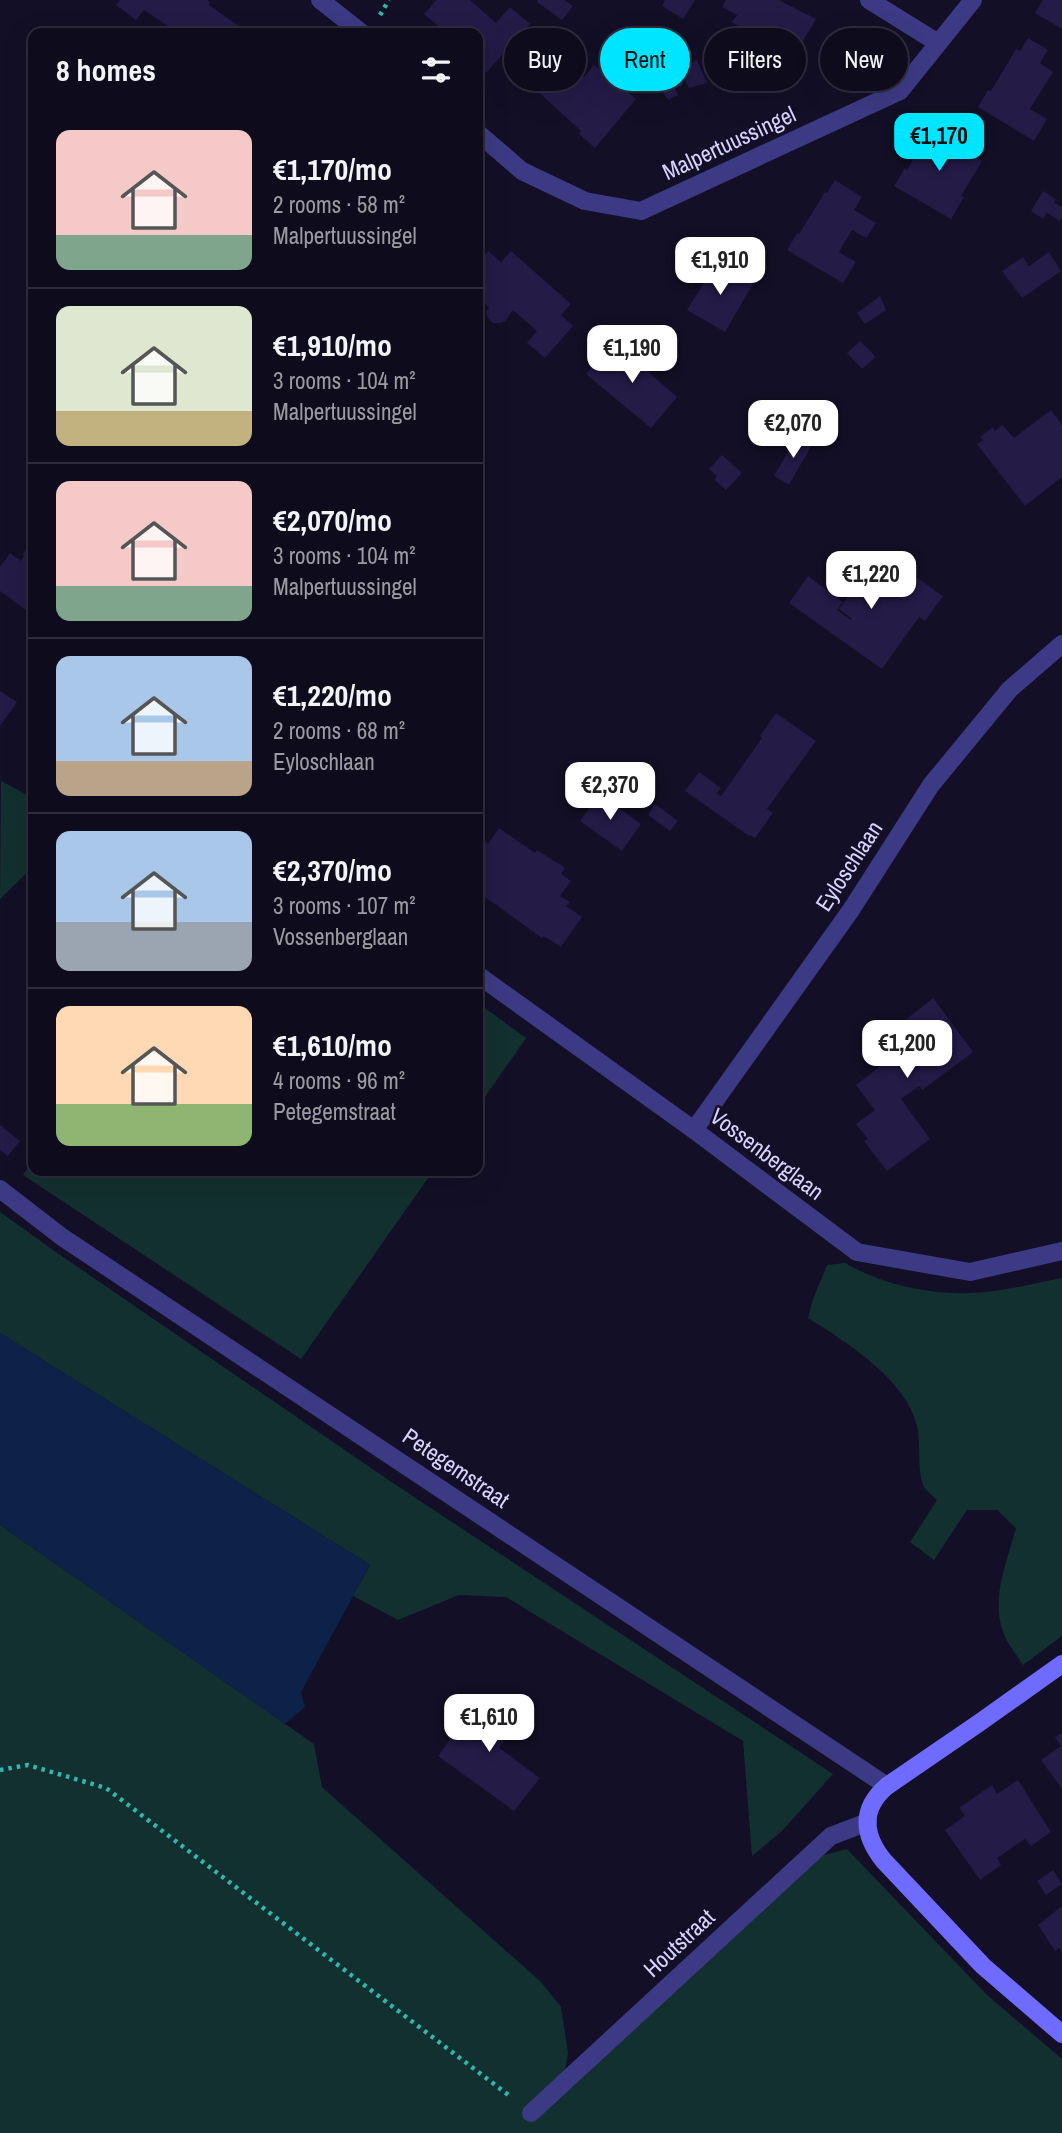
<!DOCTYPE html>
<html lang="en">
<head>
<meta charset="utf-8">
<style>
	body { margin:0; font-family:"Archivo Narrow",sans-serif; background:#1c1929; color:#f1f3f6; height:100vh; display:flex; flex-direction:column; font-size:26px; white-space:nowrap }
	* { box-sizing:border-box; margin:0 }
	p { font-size:23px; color:#9b9ba3 }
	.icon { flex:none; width:38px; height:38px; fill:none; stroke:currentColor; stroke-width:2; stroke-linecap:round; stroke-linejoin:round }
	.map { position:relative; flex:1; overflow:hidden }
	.sheet { position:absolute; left:28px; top:28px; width:455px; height:1148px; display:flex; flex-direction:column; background:#0e0b1c; border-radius:14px; box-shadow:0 7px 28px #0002,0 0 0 2px #2e2b3b }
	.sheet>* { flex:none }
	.banner { position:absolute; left:504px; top:28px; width:452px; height:63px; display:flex; gap:14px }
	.price { position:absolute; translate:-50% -60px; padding:0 16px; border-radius:14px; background:#fff; color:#222; font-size:23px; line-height:46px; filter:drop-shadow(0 2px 4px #0008) }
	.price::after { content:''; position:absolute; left:50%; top:42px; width:21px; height:16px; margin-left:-10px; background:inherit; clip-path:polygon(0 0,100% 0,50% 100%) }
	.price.current { background:#00e5ff; color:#111 }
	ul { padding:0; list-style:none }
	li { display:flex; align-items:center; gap:21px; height:175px; padding:0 28px }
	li+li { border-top:2px solid #2e2b3b }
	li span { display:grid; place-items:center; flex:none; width:196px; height:140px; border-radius:14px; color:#555 }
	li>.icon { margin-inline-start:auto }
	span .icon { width:84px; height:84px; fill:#fffc; stroke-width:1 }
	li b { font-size:30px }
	h2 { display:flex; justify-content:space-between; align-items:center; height:84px; padding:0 28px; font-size:30px }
	.tag { padding:0 24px; border-radius:32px; background:#0e0b1c; box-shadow:0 7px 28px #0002,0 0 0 2px #2e2b3b; font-size:24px; line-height:63px }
	.tag.current { background:#00e5ff; color:#111 }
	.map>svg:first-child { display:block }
	.green { fill:#12302f }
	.water { fill:#0c2248 }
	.building { fill:#241b47 }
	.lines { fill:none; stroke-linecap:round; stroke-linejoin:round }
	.path { stroke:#2fb8b0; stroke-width:4.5; stroke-dasharray:3.5 5; stroke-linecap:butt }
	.lane { stroke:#3d3a85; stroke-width:18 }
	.street { stroke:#3d3a85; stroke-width:18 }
	.secondary { stroke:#6f6bff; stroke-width:18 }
	.labels { text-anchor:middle; stroke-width:5; stroke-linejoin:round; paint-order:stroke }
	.street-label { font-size:23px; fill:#d9d4ff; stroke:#130f26 }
</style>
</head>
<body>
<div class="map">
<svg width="1062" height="2133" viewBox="0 0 1062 2133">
	<rect width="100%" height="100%" fill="#130f26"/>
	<g class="green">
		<path d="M 1,781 L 33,798 L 33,867 L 0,899 Z"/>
		<path d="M 478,1003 L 526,1038 L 478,1107 Z"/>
		<path d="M 33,1160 L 33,1171 L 433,1171 L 301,1359 L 23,1175 Z"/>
		<path d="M 0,1212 L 53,1250 L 390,1481 L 833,1774 L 782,1831 L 752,1856 L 743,1741 L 506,1597 L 459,1595 L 398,1620 L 353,1596 L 370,1565 L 0,1333 Z"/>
		<path d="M 845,1263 C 881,1284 929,1295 971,1293 C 1001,1292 1032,1284 1062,1278 L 1062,1636 L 1023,1665 C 1018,1657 1012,1649 1007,1641 C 988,1603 1006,1565 1016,1528 L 997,1510 L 967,1510 L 934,1560 L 910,1542 L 937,1500 C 933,1496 925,1490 923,1485 C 917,1468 921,1443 917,1426 C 906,1379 846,1342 808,1318 L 813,1299 L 827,1265 Z"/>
		<path d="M 0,1525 L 314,1744 L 322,1787 L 541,1982 L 561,2007 L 568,2053 L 564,2077 L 820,1856 L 847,1849 L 987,1995 L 1062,2059 L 1062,2133 L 0,2133 Z"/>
	</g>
	<path class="water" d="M 0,1333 L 370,1565 L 301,1692 L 305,1707 L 285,1724 L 0,1525 Z"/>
	<g class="building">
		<path d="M 120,0 L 207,0 L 210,2 L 209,5 L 240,27 L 235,33 L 178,33 L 144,10 L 136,20 L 116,5 Z"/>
		<path d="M 436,0 L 470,0 L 496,23 L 510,7 L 530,24 L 486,73 L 478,65 L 478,33 L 446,33 L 424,14 Z"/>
		<path d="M 538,0 L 564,0 L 573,6 L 562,20 L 537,2 Z"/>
		<path d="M 665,0 L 695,0 L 683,19 L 662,6 Z"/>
		<path d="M 726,0 L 779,0 L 816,19 L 783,74 L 761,60 L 770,45 L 732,22 L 737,15 L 722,7 Z"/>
		<path d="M 1043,0 L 1062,0 L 1062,29 L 1035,13 Z"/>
		<path d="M 1028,38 L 1048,50 L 1040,63 L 1053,72 L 1030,109 L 1047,119 L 1034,141 L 978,107 L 988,90 L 991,91 L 1016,49 L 1020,51 Z"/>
		<path d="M 679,41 L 686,53 L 668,63 L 662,51 Z"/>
		<path d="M 558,59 L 570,70 L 572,68 L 584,77 L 594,65 L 636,99 L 595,148 L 579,134 L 581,131 L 533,87 Z"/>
		<path d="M 697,60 L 707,83 L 689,88 L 682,74 L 688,71 L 686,66 Z"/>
		<path d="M 677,70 L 683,85 L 675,89 L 678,95 L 668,100 L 656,79 Z"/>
		<path d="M 932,127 L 970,150 L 968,153 L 982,161 L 961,196 L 964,197 L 951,219 L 894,186 L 905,168 L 907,170 Z"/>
		<path d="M 835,180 L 862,197 L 854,210 L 876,223 L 866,238 L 852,230 L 839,252 L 856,262 L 843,283 L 787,250 L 797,233 L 799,234 L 825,192 L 827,193 Z"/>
		<path d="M 1043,191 L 1056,199 L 1054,203 L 1062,207 L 1062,217 L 1060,221 L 1047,213 L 1043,219 L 1031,211 Z"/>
		<path d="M 488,251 L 501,262 L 511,251 L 571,304 L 561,315 L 573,326 L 545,358 L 527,343 L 537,331 L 513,310 L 505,321 L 499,323 L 493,323 L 488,318 L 486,312 L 489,307 L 478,298 L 478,263 Z"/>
		<path d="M 1049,252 L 1061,271 L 1022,298 L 1002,271 L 1023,257 L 1029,266 Z"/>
		<path d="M 717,262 L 753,284 L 725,332 L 687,310 Z"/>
		<path d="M 880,296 L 886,310 L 865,324 L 857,313 Z"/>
		<path d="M 860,341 L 876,357 L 862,369 L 847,353 Z"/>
		<path d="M 614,342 L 677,397 L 651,428 L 586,374 Z"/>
		<path d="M 1051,410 L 1062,425 L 1062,477 L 1025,506 L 977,444 L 983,440 L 980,437 L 993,427 L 995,431 L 1002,425 L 1014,438 Z"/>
		<path d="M 797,436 L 812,445 L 789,485 L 774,476 Z"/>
		<path d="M 722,455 L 742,473 L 726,490 L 714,479 L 717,476 L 709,469 Z"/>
		<path d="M 33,540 L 33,615 L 0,591 L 0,567 L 10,553 L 21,561 L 24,555 L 22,555 Z"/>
		<path d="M 892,560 L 943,596 L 925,621 L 919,617 L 882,669 L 789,603 L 808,576 L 843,602 L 837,610 L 851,620 L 852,619 L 839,609 L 861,579 L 873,588 L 873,586 Z"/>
		<path d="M 0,691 L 17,702 L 0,726 Z"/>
		<path d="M 776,713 L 816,741 L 767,809 L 773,813 L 755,838 L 750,835 L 749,836 L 685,791 L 699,772 L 721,788 L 716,793 L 721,796 L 762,738 L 760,736 Z"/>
		<path d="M 599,794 L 641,824 L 622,851 L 580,821 Z"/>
		<path d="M 655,804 L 678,821 L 670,831 L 648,815 Z"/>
		<path d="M 499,828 L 535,853 L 537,850 L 565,868 L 561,874 L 571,881 L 560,896 L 570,902 L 566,906 L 582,917 L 561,947 L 544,936 L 542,938 L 478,892 L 478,837 L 488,844 Z"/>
		<path d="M 933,998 L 973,1052 L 922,1090 L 919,1086 L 901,1099 L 930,1139 L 887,1171 L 864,1141 L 868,1139 L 856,1124 L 875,1110 L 856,1085 L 882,1065 L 873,1053 L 888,1034 Z"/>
		<path d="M 0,1125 L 20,1141 L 8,1156 L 0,1150 Z"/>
		<path d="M 483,1694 L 519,1720 L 499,1748 L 540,1778 L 514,1811 L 438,1756 Z"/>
		<path d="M 1062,1733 L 1062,1789 L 1041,1760 L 1061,1746 L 1055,1737 Z"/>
		<path d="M 1018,1780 L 1051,1832 L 1031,1846 L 1025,1839 L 997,1858 L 1001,1865 L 980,1880 L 945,1830 L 965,1816 L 959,1808 L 992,1785 L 997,1794 Z"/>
		<path d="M 1053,1870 L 1062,1884 L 1046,1895 L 1037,1881 Z"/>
		<path d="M 1062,1906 L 1062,1952 L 1059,1948 L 1055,1951 L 1038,1925 Z"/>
	</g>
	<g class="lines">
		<g class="path">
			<path d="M 380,15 L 389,0"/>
			<path d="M 0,1770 L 28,1765 L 106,1788 L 511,2097"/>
		</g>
		<path class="lane" d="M 531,2113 L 831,1836 L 868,1822"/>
		<g class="street">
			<path d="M 320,0 L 362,33"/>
			<path d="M 869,0 L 938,43"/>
			<path d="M 478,133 L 522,171 L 585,201 L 641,211 L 900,91 L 973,0"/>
			<path d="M 478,975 L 694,1130 L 857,1252 L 970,1272 L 1062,1251"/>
			<path d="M 694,1130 L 851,910 L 931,785 L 1010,689 L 1062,644"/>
			<path d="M 0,1189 L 62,1237 L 887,1786"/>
		</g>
		<path class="secondary" d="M 1062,1664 L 979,1723 L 887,1786 C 860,1809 863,1835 884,1861 L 983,1966 L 1062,2034"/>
	</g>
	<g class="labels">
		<g class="street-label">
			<text transform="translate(729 143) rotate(-25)" y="8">Malpertuussingel</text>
			<text transform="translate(849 866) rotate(-57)" y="8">Eyloschlaan</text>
			<text transform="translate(767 1154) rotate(37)" y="8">Vossenberglaan</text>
			<text transform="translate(456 1468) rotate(34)" y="8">Petegemstraat</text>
			<text transform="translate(679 1943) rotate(-43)" y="8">Houtstraat</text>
		</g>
	</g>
</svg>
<b class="price current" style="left:939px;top:173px">€1,170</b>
<b class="price" style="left:720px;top:297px">€1,910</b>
<b class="price" style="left:632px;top:385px">€1,190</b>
<b class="price" style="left:793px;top:460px">€2,070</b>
<b class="price" style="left:871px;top:611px">€1,220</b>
<b class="price" style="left:610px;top:822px">€2,370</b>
<b class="price" style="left:907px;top:1080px">€1,200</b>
<b class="price" style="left:489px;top:1754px">€1,610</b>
<div class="banner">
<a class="tag">Buy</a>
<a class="tag current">Rent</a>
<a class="tag">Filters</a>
<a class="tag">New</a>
</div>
<section class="sheet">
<h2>8 homes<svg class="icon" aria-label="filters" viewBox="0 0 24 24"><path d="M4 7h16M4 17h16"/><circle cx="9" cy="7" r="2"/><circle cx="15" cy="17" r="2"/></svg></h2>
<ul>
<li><span style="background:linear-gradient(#f6c9c9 75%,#7fa58c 0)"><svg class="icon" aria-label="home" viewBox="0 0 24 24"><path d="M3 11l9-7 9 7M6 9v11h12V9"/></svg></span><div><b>€1,170/mo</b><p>2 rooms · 58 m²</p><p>Malpertuussingel</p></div></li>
<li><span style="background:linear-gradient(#dfe7d0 75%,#c2b280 0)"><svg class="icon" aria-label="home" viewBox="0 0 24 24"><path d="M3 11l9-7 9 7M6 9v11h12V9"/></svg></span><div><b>€1,910/mo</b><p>3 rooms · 104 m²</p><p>Malpertuussingel</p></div></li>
<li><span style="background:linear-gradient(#f6c9c9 75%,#7fa58c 0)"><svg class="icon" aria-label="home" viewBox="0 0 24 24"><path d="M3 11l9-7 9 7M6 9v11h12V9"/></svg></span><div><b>€2,070/mo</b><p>3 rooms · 104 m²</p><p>Malpertuussingel</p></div></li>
<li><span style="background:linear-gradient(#a9c7e8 75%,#b9a48a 0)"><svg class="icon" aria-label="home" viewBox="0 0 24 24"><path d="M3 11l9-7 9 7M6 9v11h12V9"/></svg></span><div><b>€1,220/mo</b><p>2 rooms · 68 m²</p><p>Eyloschlaan</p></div></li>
<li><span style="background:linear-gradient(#a9c7e8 65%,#9aa5b1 0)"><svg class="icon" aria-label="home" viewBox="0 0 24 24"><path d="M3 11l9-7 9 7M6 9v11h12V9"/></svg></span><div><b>€2,370/mo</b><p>3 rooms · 107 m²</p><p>Vossenberglaan</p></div></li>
<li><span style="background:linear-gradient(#ffd9b3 70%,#8fb573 0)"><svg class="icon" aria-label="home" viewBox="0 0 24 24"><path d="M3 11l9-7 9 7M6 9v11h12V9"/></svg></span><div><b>€1,610/mo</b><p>4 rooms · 96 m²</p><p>Petegemstraat</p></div></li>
</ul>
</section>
</div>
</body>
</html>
